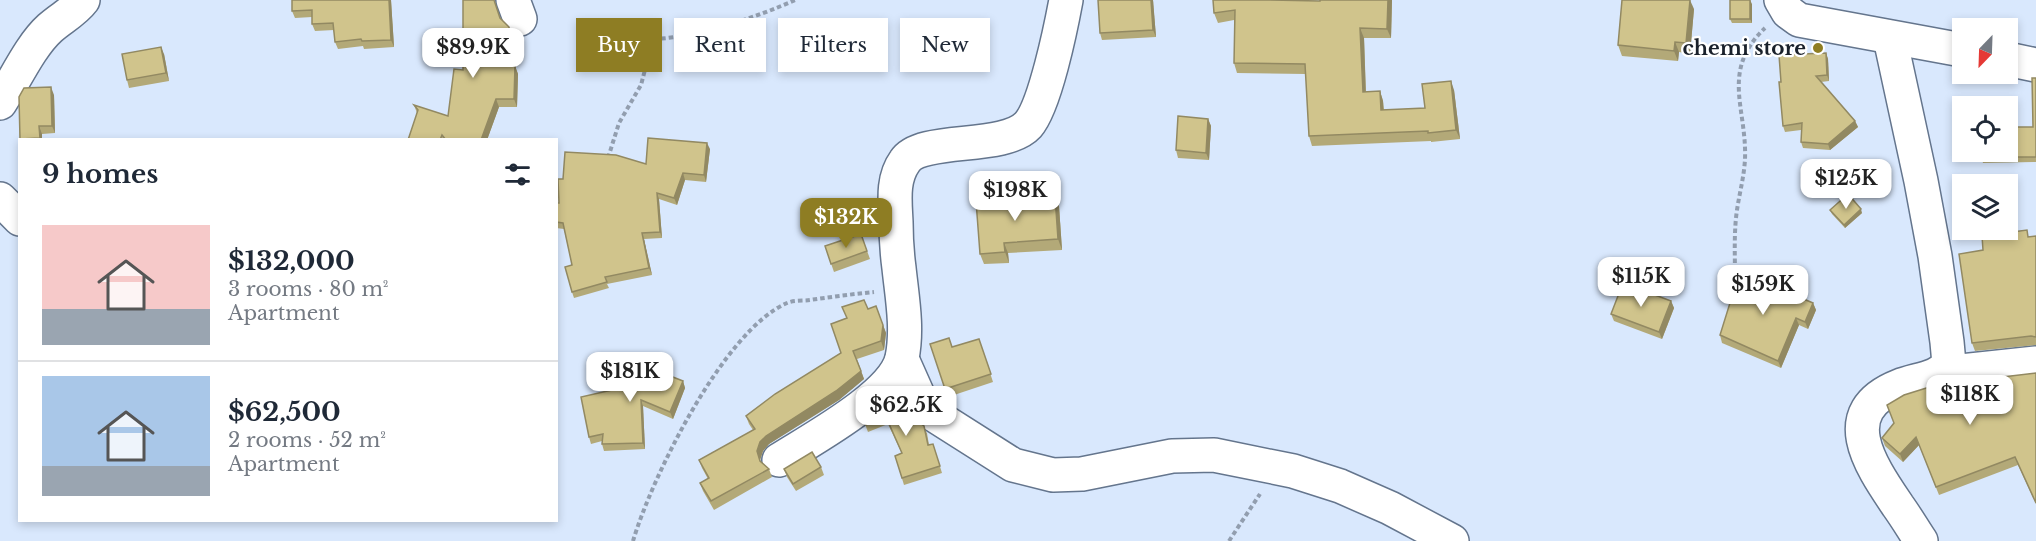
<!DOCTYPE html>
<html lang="en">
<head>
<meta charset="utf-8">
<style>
	body { margin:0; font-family:"Libre Baskerville",serif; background:#f6f6f7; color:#1f2937; height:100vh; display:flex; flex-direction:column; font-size:22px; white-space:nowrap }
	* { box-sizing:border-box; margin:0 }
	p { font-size:20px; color:#747a83 }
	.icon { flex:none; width:33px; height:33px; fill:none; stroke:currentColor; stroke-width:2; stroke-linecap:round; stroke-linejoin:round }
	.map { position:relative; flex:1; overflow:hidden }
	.side { position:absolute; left:18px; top:138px; width:540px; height:384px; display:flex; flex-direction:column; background:#fff; border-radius:0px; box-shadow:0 3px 9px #0003 }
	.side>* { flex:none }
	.guide { position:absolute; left:576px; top:18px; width:570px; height:54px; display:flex; gap:12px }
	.needle { width:39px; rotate:203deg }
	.fabs { position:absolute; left:1952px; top:18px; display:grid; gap:12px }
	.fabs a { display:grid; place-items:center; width:66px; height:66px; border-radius:0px; background:#fff; box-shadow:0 3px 9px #0003; font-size:30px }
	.price { position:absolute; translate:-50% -51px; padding:0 14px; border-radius:12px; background:#fff; color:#222; font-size:20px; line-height:39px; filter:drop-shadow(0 2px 3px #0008) }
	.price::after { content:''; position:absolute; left:50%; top:36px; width:18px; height:14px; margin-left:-9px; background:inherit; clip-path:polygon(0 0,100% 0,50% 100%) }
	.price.current { background:#8e7d23; color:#fff }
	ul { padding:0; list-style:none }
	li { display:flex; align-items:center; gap:18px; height:150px; padding:0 24px }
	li+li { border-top:2px solid #e0e1e3 }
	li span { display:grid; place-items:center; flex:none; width:168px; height:120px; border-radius:0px; color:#555 }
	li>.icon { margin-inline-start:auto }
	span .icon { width:72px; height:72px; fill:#fffc; stroke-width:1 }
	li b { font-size:26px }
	h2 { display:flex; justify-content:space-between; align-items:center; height:72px; padding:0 24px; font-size:26px }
	.pill { padding:0 21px; border-radius:0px; background:#fff; box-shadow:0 3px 9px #0003; font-size:21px; line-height:54px }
	.pill.current { background:#8e7d23; color:#fff }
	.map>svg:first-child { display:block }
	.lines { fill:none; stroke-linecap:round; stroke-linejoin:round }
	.minor-casing { stroke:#64758d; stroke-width:36 }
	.path { stroke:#929eaf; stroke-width:4; stroke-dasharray:4.5 3; stroke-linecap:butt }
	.minor { stroke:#fff; stroke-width:33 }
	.wall { fill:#b3a978 }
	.shaded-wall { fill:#928962 }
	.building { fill:#d0c48c; stroke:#928962; stroke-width:1.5 }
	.poi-dot { fill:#8e7d23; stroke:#fff; stroke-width:2 }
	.labels { text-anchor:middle; stroke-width:4.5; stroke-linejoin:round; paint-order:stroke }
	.poi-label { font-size:20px; font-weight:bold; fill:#1a212b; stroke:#fff; text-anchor:end }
</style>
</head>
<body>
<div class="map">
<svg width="2036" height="541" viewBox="0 0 2036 541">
	<rect width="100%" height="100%" fill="#d9e8fd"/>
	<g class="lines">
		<g class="minor-casing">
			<g id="minor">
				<path d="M 513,0 L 520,19"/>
				<path d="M 1781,0 L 1788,12 L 1799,20 L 1962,50"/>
				<path d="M 1890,38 L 1921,181 L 1935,256 L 1947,342 L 1949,364 L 1955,370 L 1961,371 L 2036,363"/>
				<path d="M 2007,59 L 2036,65"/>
				<path d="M 0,103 C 15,80 30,46 50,28 C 61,18 74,12 83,0"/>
				<path d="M 0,199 L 20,219"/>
				<path d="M 902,359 L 918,395 L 931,413 L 1013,465 L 1053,475 L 1082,474 L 1172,456 L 1214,455 L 1293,471 L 1340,486 L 1390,508 L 1452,541"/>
				<path d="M 779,460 C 812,439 894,395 902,358 C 908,328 902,297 899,268 C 897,253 896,237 896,222 C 895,201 892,179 905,161 C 921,136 1004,151 1028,125 C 1045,106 1061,27 1066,0"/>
				<path d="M 1921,541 C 1913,529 1906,517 1898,506 C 1871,466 1833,412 1899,386 C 1916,379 1938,379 1949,364"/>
			</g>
		</g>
		<g class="path">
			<path d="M 608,158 L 619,123 L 641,85 L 652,43 L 656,39 C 701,36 755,18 795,0"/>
			<path d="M 1735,278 C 1735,258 1734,238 1736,218 C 1738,198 1744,179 1745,159 C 1747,108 1720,71 1765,28"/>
			<path d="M 633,541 C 652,477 724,330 787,303 C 794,300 803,301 810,300 C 831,297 853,294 874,292"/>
			<path d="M 1229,541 L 1260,494"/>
		</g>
		<use href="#minor" class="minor"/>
	</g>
	<g class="wall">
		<path d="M 292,0 L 391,0 L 394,47 L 364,49 L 363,46 L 338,49 L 335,42 L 334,30 L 315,31 L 312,24 L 312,17 L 295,18 L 292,11 Z"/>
		<path d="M 1153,0 L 1156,37 L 1102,40 L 1100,33 Z"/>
		<path d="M 1213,0 L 1272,0 L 1320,1 L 1320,0 L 1392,0 L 1391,38 L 1364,38 L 1366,92 L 1380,91 L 1383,101 L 1384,110 L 1425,108 L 1454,90 L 1460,139 L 1431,142 L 1431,141 L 1312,146 L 1309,136 L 1306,74 L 1237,73 L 1234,63 L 1234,20 L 1218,23 L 1214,13 Z"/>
		<path d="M 1752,4 L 1752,23 L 1732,23 L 1730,19 Z"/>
		<path d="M 1694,9 L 1690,54 L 1679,52 L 1678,61 L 1622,56 L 1618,45 Z"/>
		<path d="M 500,18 L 509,27 L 512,35 L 512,66 L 515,66 L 518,74 L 517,107 L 499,107 L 487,140 L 408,140 L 417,113 L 414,105 L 448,116 L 463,70 Z"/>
		<path d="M 1826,53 L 1828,59 L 1829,81 L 1821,82 L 1855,121 L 1858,127 L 1830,150 L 1803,148 L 1801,142 L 1801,130 L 1785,132 L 1783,126 L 1781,82 Z"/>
		<path d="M 164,54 L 169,81 L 129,88 L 127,80 Z"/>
		<path d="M 2036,78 L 2036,162 L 1983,163 L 1981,157 L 2033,127 Z"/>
		<path d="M 54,95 L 55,133 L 42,134 L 42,140 L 20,140 L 19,97 Z"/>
		<path d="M 1208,119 L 1211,126 L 1209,160 L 1178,158 L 1176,150 Z"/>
		<path d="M 710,149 L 706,182 L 685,180 L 677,205 L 659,199 L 662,238 L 644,239 L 652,275 L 607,284 L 609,288 L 574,298 L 572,292 L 572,265 L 564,229 L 556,228 L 556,203 L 559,203 L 563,179 L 646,164 Z"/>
		<path d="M 1059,206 L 1062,250 L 1008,253 L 1009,263 L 984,264 L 980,254 Z"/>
		<path d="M 1830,210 L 1862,213 L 1845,228 L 1832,214 Z"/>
		<path d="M 861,234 L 870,259 L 834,272 L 825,246 Z"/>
		<path d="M 2036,236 L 2036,345 L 1975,351 L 1972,343 L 1983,250 L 2030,237 Z"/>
		<path d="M 1788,290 L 1789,293 L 1813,303 L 1816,310 L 1808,329 L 1799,325 L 1781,368 L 1722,343 L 1720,335 Z"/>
		<path d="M 1671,301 L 1674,308 L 1662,339 L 1614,321 L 1611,314 Z"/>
		<path d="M 876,306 L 886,333 L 884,350 L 857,359 L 864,379 L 839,400 L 769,444 L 763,451 L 760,460 L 761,462 L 769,469 L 772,477 L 714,510 L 703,491 L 700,483 L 708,479 L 702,468 L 699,460 L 753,430 L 749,424 L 746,416 L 841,353 L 847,319 Z"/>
		<path d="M 979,339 L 993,382 L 948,397 L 930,344 L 953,347 Z"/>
		<path d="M 639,371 L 666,372 L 665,374 L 683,381 L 685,388 L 673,419 L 643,406 L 645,449 L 604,451 L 602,444 L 602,441 L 591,444 L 589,437 L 616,389 Z"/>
		<path d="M 2036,373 L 2036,504 L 2018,465 L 1939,495 L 1919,445 L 1903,462 L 1885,446 L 1882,438 L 1960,382 Z"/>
		<path d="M 897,392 L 910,416 L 927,433 L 929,445 L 933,444 L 942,473 L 904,485 L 895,456 L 902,454 L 888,424 L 868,432 L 863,419 Z"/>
		<path d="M 821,467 L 824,475 L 796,491 L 787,477 L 784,469 Z"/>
	</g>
	<g class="shaded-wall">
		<path d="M 389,0 L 391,0 L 394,47 L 391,40 Z"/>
		<path d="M 1151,0 L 1153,0 L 1156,37 L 1153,30 Z"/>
		<path d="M 1388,0 L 1392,0 L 1391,38 L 1387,29 Z"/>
		<path d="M 1690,0 L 1694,9 L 1690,54 L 1686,43 Z"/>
		<path d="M 1750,0 L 1752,4 L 1752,23 L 1750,19 Z"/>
		<path d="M 509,27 L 512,35 L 512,73 L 509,65 Z"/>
		<path d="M 1360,28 L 1364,38 L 1366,101 L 1363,92 Z"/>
		<path d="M 1675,42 L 1679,52 L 1678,61 L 1674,51 Z"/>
		<path d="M 161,47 L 164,54 L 169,81 L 166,73 Z"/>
		<path d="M 1826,53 L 1828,59 L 1829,81 L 1827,75 Z"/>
		<path d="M 515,66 L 518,74 L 517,107 L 514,99 Z"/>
		<path d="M 1451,81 L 1454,90 L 1460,139 L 1456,130 Z"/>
		<path d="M 51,87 L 54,95 L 55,133 L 52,126 Z"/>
		<path d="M 1380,91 L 1383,101 L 1384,120 L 1381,110 Z"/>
		<path d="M 496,99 L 499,107 L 487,140 L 481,140 Z"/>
		<path d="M 1208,119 L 1211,126 L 1209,160 L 1206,153 Z"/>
		<path d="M 1855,121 L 1858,127 L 1830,150 L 1828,144 Z"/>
		<path d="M 39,126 L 42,134 L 42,140 L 40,140 L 40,138 Z"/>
		<path d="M 707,143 L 710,149 L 706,182 L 704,175 Z"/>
		<path d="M 683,173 L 685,180 L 677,205 L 674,198 Z"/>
		<path d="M 657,193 L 659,199 L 662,238 L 660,232 Z"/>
		<path d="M 1055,196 L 1059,206 L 1062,250 L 1058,239 Z"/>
		<path d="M 1861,209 L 1862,213 L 1845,228 L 1844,225 Z"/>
		<path d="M 642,233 L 644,239 L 652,275 L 649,268 Z"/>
		<path d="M 1004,243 L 1008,253 L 1009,263 L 1005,252 Z"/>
		<path d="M 1671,301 L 1674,308 L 1662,339 L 1659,332 Z"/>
		<path d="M 1813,303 L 1816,310 L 1808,329 L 1805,322 Z"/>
		<path d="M 1796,318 L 1799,325 L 1781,368 L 1778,361 Z"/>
		<path d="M 883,325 L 886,333 L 884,350 L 881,341 Z"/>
		<path d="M 664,365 L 666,372 L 662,379 L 660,372 Z"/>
		<path d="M 861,371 L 864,379 L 839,400 L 769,444 L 763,451 L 760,460 L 763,469 L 757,451 L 760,442 L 766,436 Z"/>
		<path d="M 683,381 L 685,388 L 673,419 L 670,412 Z"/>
		<path d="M 641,400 L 643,406 L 645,449 L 643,443 Z"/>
		<path d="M 1916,437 L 1919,445 L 1903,462 L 1900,454 Z"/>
	</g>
	<g class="building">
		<path d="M 292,0 L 389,0 L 391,40 L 362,41 L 361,39 L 335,42 L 333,23 L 312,24 L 312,10 L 292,11 Z"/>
		<path d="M 463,0 L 494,0 L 500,18 L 509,27 L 509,65 L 515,66 L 514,99 L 496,99 L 481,140 L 446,140 L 442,135 L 440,140 L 408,140 L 418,110 L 414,105 L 448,116 L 454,69 L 463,70 Z"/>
		<path d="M 1098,0 L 1151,0 L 1153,30 L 1100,33 Z"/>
		<path d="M 1213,0 L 1268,0 L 1320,1 L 1320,0 L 1388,0 L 1387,29 L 1360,28 L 1363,92 L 1380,91 L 1381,110 L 1425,108 L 1422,84 L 1451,81 L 1456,130 L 1428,133 L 1428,131 L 1309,136 L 1305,64 L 1234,63 L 1235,10 L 1214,13 Z"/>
		<path d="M 1622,0 L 1690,0 L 1686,43 L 1675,42 L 1674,51 L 1618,45 Z"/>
		<rect x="1730" y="0" width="20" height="19"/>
		<path d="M 161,47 L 166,73 L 127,80 L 122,54 Z"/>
		<path d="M 1826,53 L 1827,75 L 1816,76 L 1855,121 L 1828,144 L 1801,142 L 1802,123 L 1783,126 L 1779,82 L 1781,82 L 1779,55 Z"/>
		<path d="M 2032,78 L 2036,78 L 2036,157 L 1981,157 L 1981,152 L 2007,152 L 2007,127 L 2033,127 Z"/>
		<path d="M 51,87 L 52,126 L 39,126 L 40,138 L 20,139 L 19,97 L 24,88 Z"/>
		<path d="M 1178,116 L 1208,119 L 1206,153 L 1176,150 Z"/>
		<path d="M 648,138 L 707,143 L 704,175 L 683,173 L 674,198 L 657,193 L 660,232 L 642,233 L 649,268 L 605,277 L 607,282 L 572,292 L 565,267 L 572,265 L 563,223 L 556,222 L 556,203 L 559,203 L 558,179 L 563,179 L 565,152 L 616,155 L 646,164 Z"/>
		<path d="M 1848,194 L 1861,209 L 1844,225 L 1830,210 Z"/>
		<path d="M 1055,196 L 1058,239 L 1004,243 L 1005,252 L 980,254 L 976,201 Z"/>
		<path d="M 2027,230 L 2028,237 L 2036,236 L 2036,337 L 2031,336 L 1972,343 L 1959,254 L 1983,250 L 1982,236 Z"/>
		<path d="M 861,234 L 867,251 L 831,264 L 825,246 Z"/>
		<path d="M 1739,274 L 1788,290 L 1787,292 L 1813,303 L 1805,322 L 1796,318 L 1778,361 L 1720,335 Z"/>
		<path d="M 1623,283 L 1671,301 L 1659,332 L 1611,314 Z"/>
		<path d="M 864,300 L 868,309 L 876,306 L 883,325 L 881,341 L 853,351 L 861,371 L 836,391 L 766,436 L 760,442 L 757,451 L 760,461 L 769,469 L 711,501 L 700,483 L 709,478 L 699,460 L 755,429 L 746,416 L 775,394 L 841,353 L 831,324 L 847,318 L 842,307 Z"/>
		<path d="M 949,338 L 952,347 L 979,339 L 991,374 L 945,389 L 930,344 Z"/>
		<path d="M 647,356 L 664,365 L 660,372 L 683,381 L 670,412 L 641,400 L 643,443 L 602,444 L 603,434 L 589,437 L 581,397 L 616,389 L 626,366 L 639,371 Z"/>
		<path d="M 2036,373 L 2036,503 L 2015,457 L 1936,487 L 1916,437 L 1900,454 L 1882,438 L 1894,423 L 1887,405 L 1904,395 L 1936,385 L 1947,380 L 1960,382 Z"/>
		<path d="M 897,392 L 910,416 L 924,426 L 928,445 L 933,444 L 940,466 L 902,478 L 895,456 L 902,453 L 886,417 L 866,425 L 863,419 Z"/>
		<path d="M 812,452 L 821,467 L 793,484 L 784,469 Z"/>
	</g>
	<circle class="poi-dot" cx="1818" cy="48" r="6"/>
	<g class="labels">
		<g class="poi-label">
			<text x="1806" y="55">chemi store</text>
		</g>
	</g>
</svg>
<div class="fabs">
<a><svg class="needle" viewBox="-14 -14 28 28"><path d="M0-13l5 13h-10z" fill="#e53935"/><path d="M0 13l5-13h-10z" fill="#747a83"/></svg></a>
<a><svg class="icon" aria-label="locate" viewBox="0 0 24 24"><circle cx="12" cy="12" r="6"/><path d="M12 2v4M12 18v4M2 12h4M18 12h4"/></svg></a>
<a><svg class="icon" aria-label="layers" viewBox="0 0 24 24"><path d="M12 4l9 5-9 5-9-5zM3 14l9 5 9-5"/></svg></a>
</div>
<b class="price" style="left:473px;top:79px">$89.9K</b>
<b class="price" style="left:1846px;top:210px">$125K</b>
<b class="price" style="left:1015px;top:222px">$198K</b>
<b class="price current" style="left:846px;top:249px">$132K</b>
<b class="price" style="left:1641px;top:308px">$115K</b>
<b class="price" style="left:1763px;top:316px">$159K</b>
<b class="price" style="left:630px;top:403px">$181K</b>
<b class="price" style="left:1970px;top:426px">$118K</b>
<b class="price" style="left:906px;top:437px">$62.5K</b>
<div class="guide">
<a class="pill current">Buy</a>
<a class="pill">Rent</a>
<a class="pill">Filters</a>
<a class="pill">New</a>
</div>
<section class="side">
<h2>9 homes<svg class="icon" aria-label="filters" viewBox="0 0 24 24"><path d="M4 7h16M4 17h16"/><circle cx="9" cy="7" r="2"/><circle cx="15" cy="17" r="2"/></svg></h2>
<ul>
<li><span style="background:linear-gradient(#f6c9c9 70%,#9aa5b1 0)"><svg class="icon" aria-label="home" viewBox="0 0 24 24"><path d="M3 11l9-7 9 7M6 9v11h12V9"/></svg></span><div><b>$132,000</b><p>3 rooms · 80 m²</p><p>Apartment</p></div></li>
<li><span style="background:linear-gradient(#a9c7e8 75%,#9aa5b1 0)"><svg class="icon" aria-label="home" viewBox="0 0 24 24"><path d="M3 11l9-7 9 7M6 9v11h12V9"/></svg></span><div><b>$62,500</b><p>2 rooms · 52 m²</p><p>Apartment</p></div></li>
</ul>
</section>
</div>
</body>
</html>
